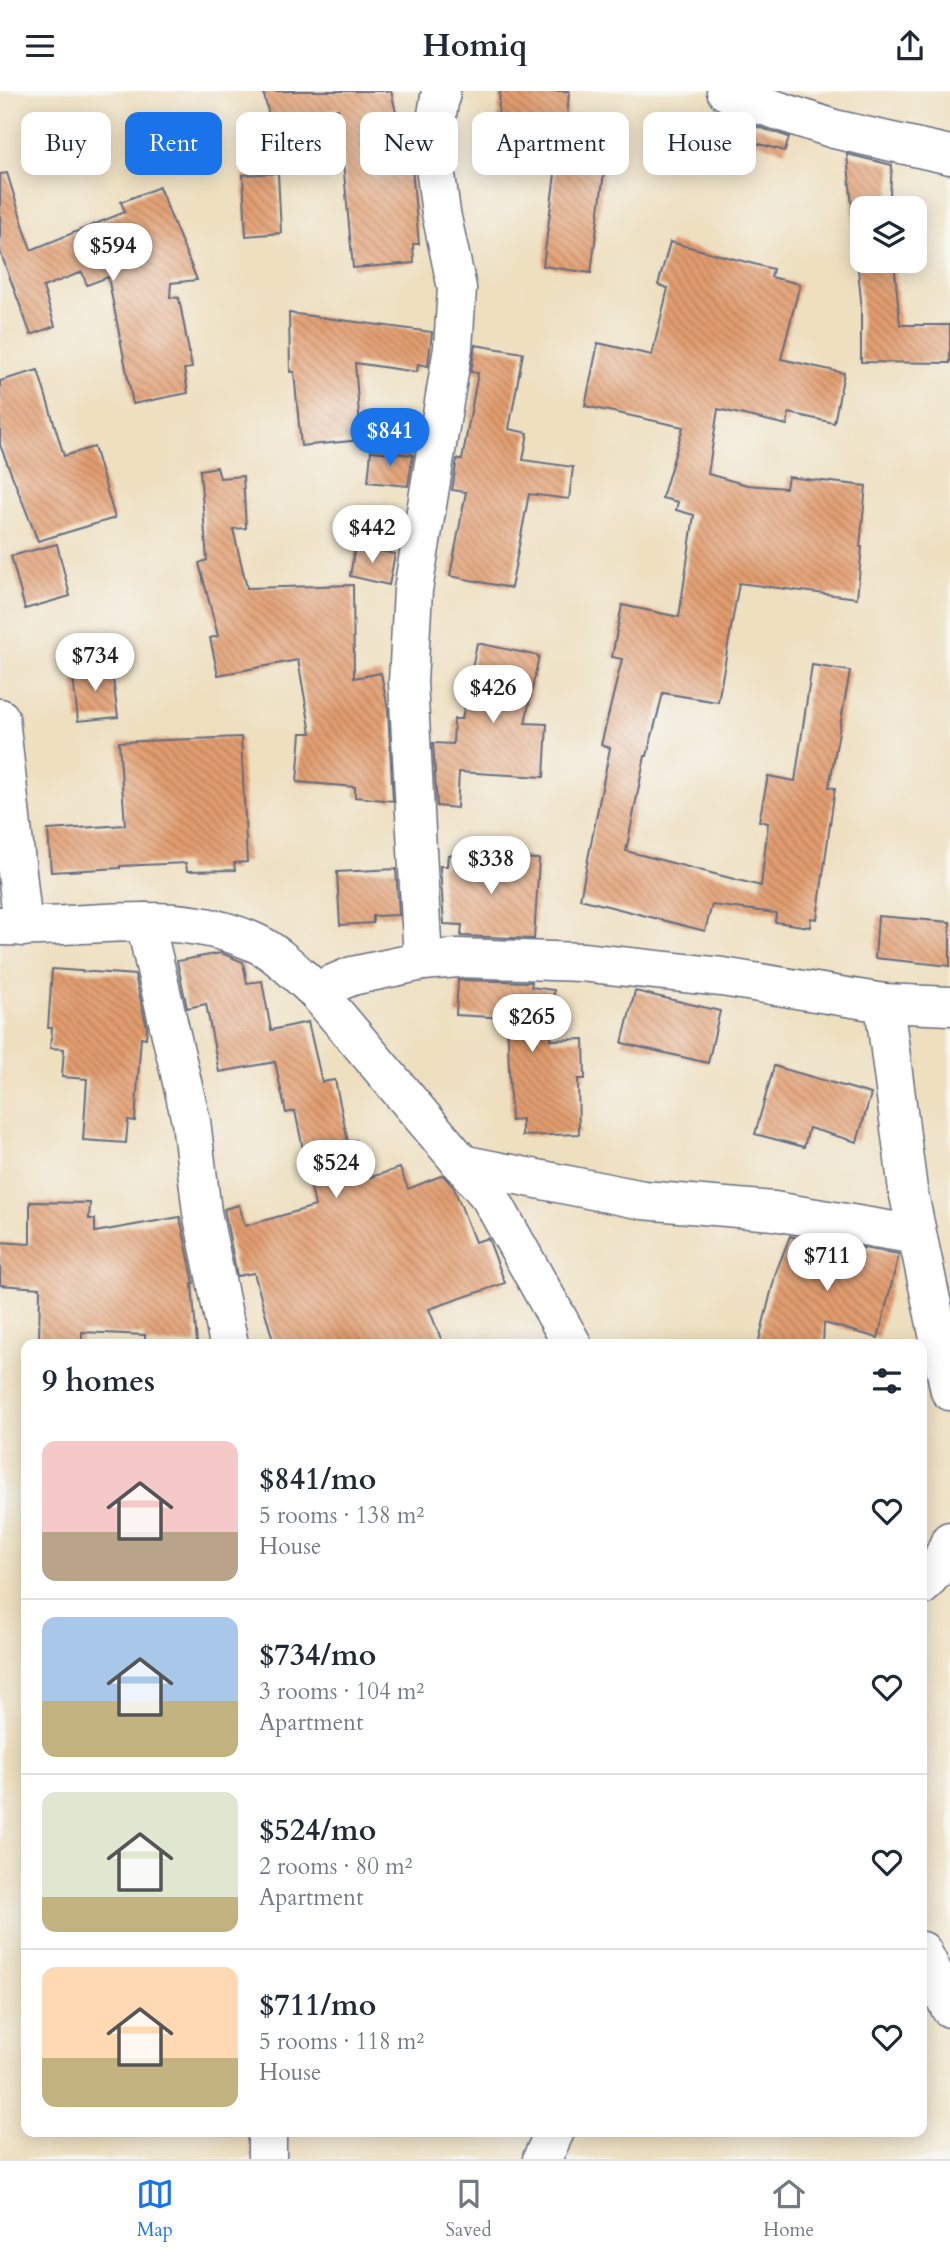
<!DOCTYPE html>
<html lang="en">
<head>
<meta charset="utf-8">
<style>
	body { margin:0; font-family:Cardo,serif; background:#f2f2f3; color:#1f2937; height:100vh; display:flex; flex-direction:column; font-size:26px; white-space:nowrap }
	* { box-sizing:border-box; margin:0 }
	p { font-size:23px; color:#747a83 }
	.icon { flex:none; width:38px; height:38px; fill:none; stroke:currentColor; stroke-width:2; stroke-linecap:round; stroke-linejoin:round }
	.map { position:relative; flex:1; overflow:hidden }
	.sheet { position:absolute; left:21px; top:1248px; width:906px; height:798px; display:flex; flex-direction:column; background:#fff; border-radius:14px; box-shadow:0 4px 18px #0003 }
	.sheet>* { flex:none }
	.banner { position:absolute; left:21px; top:21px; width:908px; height:63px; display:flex; gap:14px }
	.fabs { position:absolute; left:850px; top:105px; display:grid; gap:14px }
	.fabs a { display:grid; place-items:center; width:77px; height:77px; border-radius:14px; background:#fff; box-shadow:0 4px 18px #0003; font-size:35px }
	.price { position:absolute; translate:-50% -60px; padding:0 16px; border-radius:24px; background:#fff; color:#222; font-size:23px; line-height:46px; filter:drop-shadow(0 2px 4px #0008) }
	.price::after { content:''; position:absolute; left:50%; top:42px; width:21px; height:16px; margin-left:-10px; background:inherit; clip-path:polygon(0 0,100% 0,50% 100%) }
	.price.on { background:#1a73e8; color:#fff }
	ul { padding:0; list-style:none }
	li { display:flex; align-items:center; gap:21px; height:175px; padding:0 21px }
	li+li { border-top:2px solid #e0e1e3 }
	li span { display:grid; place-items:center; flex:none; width:196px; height:140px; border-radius:14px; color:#555 }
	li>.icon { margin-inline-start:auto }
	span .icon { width:84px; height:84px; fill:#fffc; stroke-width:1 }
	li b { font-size:30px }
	h2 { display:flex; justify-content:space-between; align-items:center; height:84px; padding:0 21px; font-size:30px }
	.tag { padding:0 24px; border-radius:14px; background:#fff; box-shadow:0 4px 18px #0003; font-size:24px; line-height:63px }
	.tag.on { background:#1a73e8; color:#fff }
	header { display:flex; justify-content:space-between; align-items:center; height:91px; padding:0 21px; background:#fff; font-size:32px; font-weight:700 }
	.tab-bar { display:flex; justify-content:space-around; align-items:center; height:98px; border-top:2px solid #e0e1e3; background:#fff; font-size:19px; color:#747a83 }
	.tab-bar a { display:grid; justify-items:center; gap:4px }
	.tab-bar .on { color:#1a73e8 }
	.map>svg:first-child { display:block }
	.building { fill:url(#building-back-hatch) }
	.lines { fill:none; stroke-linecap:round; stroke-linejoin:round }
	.street-casing { stroke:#656d80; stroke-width:41 }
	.street { stroke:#fff; stroke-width:38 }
</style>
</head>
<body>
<header><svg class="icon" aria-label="menu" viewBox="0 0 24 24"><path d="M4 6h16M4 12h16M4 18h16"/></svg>Homiq<svg class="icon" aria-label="share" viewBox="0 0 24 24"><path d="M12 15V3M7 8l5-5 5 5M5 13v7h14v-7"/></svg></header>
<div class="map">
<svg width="950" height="2068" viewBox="0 0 950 2068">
	<defs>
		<pattern id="building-back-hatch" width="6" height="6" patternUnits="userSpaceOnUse" patternTransform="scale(1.75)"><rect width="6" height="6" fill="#e29c6e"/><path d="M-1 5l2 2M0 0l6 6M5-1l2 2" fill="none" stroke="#b6805e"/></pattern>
	</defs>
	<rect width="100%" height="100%" fill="#f6f6f2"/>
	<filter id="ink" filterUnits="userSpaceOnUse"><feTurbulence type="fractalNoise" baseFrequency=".0143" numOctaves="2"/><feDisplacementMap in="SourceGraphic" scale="14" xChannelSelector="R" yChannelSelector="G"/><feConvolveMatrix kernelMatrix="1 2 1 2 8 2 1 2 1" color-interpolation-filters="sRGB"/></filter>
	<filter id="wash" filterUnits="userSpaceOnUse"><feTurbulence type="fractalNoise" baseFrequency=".00686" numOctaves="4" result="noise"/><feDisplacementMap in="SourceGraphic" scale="28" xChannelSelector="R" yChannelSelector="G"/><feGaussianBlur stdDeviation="1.57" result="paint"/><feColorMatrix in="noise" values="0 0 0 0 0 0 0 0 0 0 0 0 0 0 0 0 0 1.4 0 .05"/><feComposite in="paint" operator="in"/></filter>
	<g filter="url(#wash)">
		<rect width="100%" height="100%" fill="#eedfbf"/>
		<g id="blocks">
			<g class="building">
				<path d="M 263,0 L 391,0 L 401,43 L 412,42 L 410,56 L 419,153 L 413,153 L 414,172 L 353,177 L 338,18 L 271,33 Z"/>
				<path d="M 500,0 L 569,0 L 566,43 L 497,37 Z"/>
				<path d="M 752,34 L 789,46 L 785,60 L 748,50 Z"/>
				<path d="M 559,52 L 607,58 L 591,182 L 543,175 Z"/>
				<path d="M 847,63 L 892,74 L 889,117 L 863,117 L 863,170 L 894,170 L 900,234 L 950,234 L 950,272 L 861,271 L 861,209 Z"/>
				<path d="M 7,82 L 31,159 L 125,121 L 121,111 L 159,96 L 197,189 L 171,192 L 170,206 L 179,207 L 192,277 L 184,278 L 188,302 L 133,313 L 108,186 L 87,194 L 82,181 L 43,196 L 55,235 L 31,244 L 0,160 L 0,83 Z"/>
				<path d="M 278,82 L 281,142 L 246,145 L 243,84 Z"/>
				<path d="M 670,151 L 773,178 L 771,186 L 800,193 L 781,268 L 844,282 L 834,332 L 789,322 L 787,334 L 718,318 L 708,383 L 747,394 L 786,397 L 788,386 L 866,395 L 860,456 L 862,456 L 857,507 L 739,492 L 718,611 L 663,602 L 647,665 L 645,665 L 626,760 L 761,795 L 768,732 L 759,730 L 768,685 L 795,690 L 812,574 L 850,580 L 829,696 L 835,697 L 817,828 L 811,827 L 810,836 L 775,831 L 776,822 L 712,814 L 705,840 L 580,808 L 610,657 L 601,654 L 622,568 L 612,566 L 622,514 L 679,526 L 694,424 L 676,419 L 678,411 L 662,407 L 683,336 L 585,315 L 598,252 L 652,264 L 668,197 L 658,194 Z"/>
				<path d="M 289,222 L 432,241 L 428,275 L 418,273 L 417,281 L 355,272 L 361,349 L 301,355 L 294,281 L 290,281 Z"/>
				<path d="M 475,254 L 523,262 L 509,338 L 528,342 L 523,369 L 573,376 L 569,408 L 529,403 L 511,497 L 450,485 L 466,401 L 452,399 L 457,368 L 462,369 L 478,282 L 471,281 Z"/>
				<path d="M 38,279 L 64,365 L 94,356 L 115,427 L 38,450 L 0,354 L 0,290 Z"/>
				<path d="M 371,360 L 413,364 L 408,395 L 368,391 Z"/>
				<path d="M 217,376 L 220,387 L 243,385 L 246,437 L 233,438 L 247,497 L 353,494 L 354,587 L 381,582 L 388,618 L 393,710 L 355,706 L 355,696 L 297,691 L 301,642 L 311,642 L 298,569 L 218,584 L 210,547 L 218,545 L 199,472 L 207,469 L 200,379 Z"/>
				<path d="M 57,453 L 70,505 L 25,518 L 11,465 Z"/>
				<path d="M 355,455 L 395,463 L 389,494 L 350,485 Z"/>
				<path d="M 477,552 L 539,565 L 525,632 L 547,633 L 544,686 L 459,681 L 457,717 L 437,715 L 433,652 L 453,653 L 454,628 L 462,628 Z"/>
				<path d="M 111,573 L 118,626 L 78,630 L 72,577 Z"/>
				<path d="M 241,646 L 247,771 L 234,772 L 235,779 L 187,780 L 186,772 L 120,775 L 120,777 L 51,781 L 48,739 L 125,734 L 119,651 Z"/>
				<path d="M 448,764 L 539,768 L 534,848 L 461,845 L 462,834 L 444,833 L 440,775 L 447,775 Z"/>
				<path d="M 396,778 L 399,824 L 373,825 L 373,832 L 340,834 L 337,781 Z"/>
				<path d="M 878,825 L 950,831 L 950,875 L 875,867 Z"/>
				<path d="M 221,862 L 243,871 L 247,892 L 262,890 L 271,939 L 308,931 L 322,991 L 335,989 L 348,1051 L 356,1049 L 364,1088 L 400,1077 L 408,1098 L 443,1084 L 454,1097 L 475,1151 L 488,1147 L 505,1192 L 429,1218 L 443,1253 L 274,1253 L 254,1182 L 237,1185 L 224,1118 L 239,1114 L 245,1135 L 315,1115 L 295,1020 L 286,1022 L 275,971 L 219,981 L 206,913 L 187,917 L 177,870 Z"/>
				<path d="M 52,878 L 135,884 L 147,937 L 146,947 L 141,946 L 135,1030 L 128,1029 L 126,1052 L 83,1049 L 87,988 L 62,986 L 64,958 L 50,957 L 52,937 L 48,937 Z"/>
				<path d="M 458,889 L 532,891 L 531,896 L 554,899 L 551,949 L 584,948 L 585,988 L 578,988 L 579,1043 L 522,1045 L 522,1028 L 511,1030 L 507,927 L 456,924 Z"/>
				<path d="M 635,900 L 720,920 L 708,972 L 622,952 Z"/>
				<path d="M 774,975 L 871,1003 L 857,1051 L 809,1037 L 804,1056 L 755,1043 Z"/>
				<path d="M 30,1111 L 90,1112 L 89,1128 L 95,1128 L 95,1141 L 180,1126 L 194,1192 L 192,1193 L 197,1253 L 145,1253 L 145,1244 L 82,1241 L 82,1253 L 39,1252 L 40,1197 L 0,1194 L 0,1151 L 30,1153 Z"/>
				<path d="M 790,1145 L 849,1165 L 851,1155 L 899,1163 L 878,1247 L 824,1232 L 823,1253 L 758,1253 L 776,1181 Z"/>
			</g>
		</g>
	</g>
	<g filter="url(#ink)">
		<use href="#blocks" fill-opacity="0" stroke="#656d80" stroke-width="2"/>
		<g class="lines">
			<g class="street-casing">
				<g id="street">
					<path d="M 726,0 L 764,15 L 834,38 L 950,64"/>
					<path d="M 0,627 L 23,836"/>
					<path d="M 145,831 L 191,1030 L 202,1121 L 229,1253"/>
					<path d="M 0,835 C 86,839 177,814 258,853 C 280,864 298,884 316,900 L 490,1106 L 572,1253"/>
					<path d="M 423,870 L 408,591 L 413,499 L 453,257 L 457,197 L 441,122 L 432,53 L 441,0"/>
					<path d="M 316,900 L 352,885 L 423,870 L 458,867 L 582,871 L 722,886 L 884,912 L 950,915"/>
					<path d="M 884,912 L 908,1099 L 950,1300"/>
					<path d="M 461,1073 L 643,1109 L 774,1120 L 917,1144"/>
					<path d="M 922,1495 L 941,1472 L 950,1450"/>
					<path d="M 922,1860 L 950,1917"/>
					<path d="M 267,2068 L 267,2040"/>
					<path d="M 542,2068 L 555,2040"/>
				</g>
			</g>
			<use href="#street" class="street"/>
		</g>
	</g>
</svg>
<div class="fabs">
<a><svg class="icon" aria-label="layers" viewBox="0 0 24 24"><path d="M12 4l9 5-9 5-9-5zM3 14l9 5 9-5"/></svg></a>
</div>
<b class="price" style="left:113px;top:192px">$594</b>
<b class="price on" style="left:390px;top:377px">$841</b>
<b class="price" style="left:372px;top:474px">$442</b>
<b class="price" style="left:95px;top:602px">$734</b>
<b class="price" style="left:493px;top:634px">$426</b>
<b class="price" style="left:491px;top:805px">$338</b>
<b class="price" style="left:532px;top:963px">$265</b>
<b class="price" style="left:336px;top:1109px">$524</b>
<b class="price" style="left:827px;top:1202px">$711</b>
<div class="banner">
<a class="tag">Buy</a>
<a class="tag on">Rent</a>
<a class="tag">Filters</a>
<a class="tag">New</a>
<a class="tag">Apartment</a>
<a class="tag">House</a>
</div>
<section class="sheet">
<h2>9 homes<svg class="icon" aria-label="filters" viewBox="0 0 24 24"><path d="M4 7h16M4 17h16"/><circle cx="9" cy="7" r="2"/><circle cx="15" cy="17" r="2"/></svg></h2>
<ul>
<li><span style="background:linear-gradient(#f6c9c9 65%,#b9a48a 0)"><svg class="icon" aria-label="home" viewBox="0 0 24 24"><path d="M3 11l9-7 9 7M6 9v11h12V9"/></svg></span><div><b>$841/mo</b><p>5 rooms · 138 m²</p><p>House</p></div><svg class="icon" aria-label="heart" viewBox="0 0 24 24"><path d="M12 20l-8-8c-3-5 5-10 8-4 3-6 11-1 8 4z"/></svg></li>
<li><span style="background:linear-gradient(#a9c7e8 60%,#c2b280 0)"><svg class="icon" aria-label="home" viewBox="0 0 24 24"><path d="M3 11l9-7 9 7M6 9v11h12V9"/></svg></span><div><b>$734/mo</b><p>3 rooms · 104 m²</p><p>Apartment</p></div><svg class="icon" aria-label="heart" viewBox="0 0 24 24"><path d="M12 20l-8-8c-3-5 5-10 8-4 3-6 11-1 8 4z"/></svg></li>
<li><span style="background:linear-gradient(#dfe7d0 75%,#c2b280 0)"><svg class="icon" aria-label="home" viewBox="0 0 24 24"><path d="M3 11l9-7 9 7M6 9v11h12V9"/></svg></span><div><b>$524/mo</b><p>2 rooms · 80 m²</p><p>Apartment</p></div><svg class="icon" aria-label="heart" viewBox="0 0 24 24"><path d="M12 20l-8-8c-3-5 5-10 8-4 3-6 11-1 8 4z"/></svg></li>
<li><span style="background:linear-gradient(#ffd9b3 65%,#c2b280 0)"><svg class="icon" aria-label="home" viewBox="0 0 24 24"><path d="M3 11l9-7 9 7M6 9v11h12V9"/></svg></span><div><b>$711/mo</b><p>5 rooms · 118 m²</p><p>House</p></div><svg class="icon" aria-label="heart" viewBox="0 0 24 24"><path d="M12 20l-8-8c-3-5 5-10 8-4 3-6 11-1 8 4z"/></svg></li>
</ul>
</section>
</div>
<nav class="tab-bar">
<a class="on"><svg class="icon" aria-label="map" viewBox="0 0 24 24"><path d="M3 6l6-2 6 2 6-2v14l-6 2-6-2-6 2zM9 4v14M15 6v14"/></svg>Map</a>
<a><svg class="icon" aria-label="saved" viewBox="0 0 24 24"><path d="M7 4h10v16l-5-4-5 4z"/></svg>Saved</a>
<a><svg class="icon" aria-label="home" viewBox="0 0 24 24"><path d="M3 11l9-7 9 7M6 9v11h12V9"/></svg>Home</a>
</nav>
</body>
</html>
